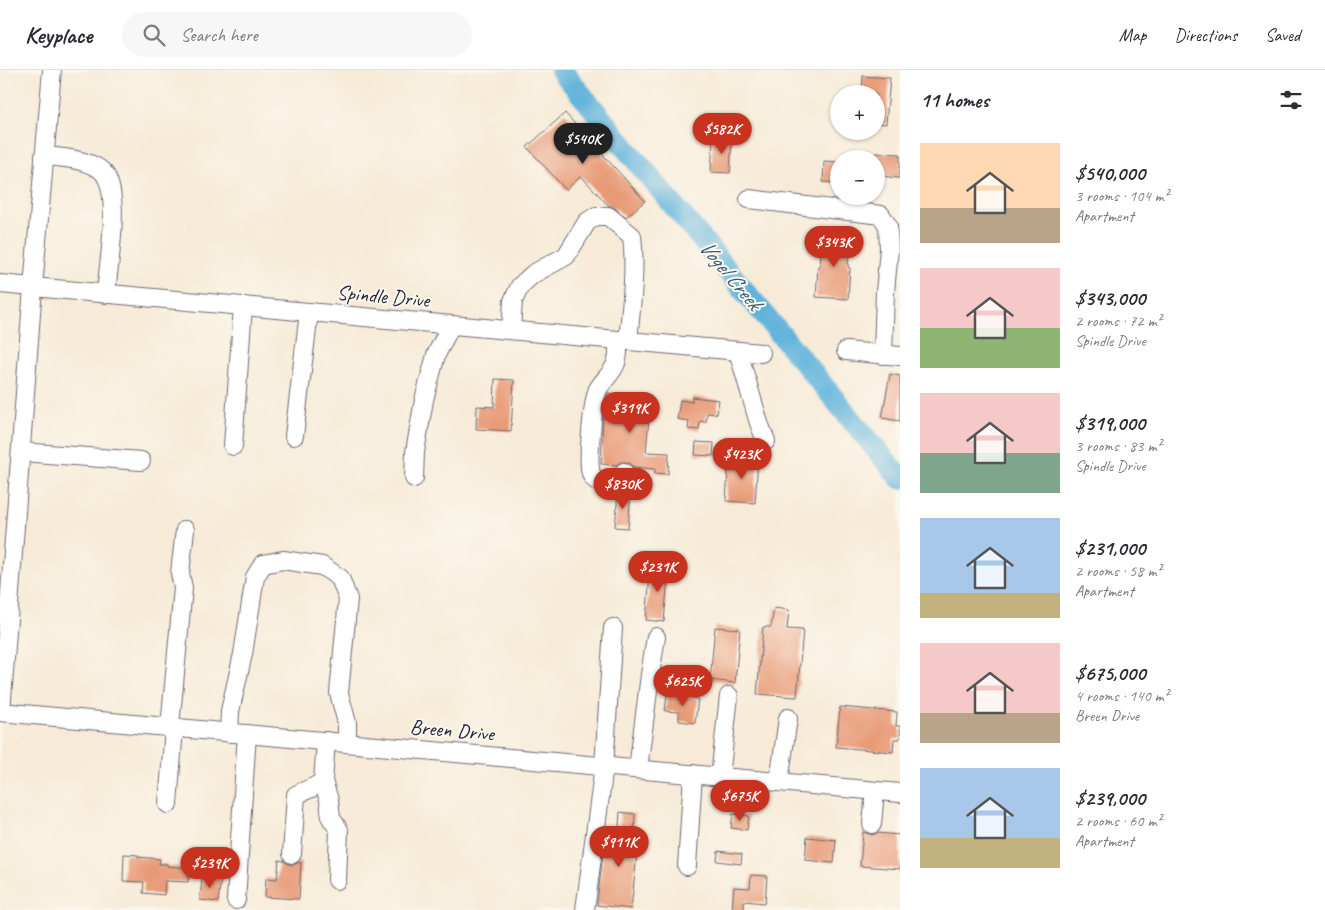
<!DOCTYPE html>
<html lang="en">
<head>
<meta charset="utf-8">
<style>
	body { margin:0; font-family:Caveat,sans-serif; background:#f7f7f7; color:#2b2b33; height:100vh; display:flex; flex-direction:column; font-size:19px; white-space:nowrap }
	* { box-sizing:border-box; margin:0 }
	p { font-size:16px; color:#7c7c81 }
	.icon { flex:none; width:28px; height:28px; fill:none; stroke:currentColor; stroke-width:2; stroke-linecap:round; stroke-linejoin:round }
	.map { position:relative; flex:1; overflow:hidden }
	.drawer { display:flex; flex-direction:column; background:#fff; width:425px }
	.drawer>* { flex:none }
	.buttons { position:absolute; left:830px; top:15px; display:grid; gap:10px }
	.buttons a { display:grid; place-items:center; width:55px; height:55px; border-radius:50%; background:#fff; box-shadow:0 1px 4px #0004; font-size:25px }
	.price { position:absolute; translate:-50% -42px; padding:0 11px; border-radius:18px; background:#c8321e; color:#fff; font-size:16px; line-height:32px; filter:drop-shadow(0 1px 2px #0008) }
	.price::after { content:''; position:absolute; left:50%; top:30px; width:15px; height:11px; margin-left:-8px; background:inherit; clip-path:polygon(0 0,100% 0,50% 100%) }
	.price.selected { background:#222; color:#fff }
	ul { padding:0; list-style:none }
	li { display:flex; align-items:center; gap:15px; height:125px; padding:0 20px }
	li span { display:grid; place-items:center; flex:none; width:140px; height:100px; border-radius:0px; color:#555 }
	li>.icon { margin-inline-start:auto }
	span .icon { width:60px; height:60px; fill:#fffc; stroke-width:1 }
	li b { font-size:21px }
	h2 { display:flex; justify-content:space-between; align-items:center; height:60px; padding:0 20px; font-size:21px }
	header { display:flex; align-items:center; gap:30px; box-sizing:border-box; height:70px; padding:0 25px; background:#fff; border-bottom:1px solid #e1e1e2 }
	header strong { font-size:24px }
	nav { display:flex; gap:28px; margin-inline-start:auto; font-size:18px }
	.search { width:350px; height:45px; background:#f7f7f7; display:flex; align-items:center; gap:12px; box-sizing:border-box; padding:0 18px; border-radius:28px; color:#7c7c81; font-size:19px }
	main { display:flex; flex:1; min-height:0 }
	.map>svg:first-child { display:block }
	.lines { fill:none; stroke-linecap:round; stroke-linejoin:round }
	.river { stroke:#60b3db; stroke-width:22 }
	.building { fill:#e89975 }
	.minor-casing { stroke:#6d6872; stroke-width:20 }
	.minor { stroke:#fff; stroke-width:18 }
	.labels { text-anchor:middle; stroke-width:4; stroke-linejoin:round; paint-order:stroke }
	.street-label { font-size:21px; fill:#22223b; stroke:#fbf7ec }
	.water-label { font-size:22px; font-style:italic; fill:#3b5c7b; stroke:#fbf7ec }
</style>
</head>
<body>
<header>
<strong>Keyplace</strong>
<div class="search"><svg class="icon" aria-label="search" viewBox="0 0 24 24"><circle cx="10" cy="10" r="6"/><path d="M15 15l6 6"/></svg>Search here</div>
<nav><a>Map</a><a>Directions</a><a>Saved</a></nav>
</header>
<main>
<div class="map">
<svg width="900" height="840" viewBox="0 0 900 840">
	<rect width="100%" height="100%" fill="#fbf7ec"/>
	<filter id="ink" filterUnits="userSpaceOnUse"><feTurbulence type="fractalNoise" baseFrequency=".02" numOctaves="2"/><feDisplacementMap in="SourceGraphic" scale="10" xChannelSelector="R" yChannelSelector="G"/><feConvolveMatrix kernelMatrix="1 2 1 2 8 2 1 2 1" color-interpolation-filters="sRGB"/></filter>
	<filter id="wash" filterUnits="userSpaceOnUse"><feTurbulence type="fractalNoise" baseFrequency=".0096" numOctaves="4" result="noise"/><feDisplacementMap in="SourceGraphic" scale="20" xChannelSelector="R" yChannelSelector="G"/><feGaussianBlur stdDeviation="1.12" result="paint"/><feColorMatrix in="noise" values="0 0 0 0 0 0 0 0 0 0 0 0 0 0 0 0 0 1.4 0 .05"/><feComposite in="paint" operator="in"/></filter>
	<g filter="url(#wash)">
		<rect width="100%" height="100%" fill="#f7ebd8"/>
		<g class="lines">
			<path class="river" d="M 561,0 L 900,408"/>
		</g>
		<g id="blocks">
			<g class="building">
				<path d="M 863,6 L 890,8 L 886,54 L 876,53 L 876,24 L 862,24 Z"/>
				<path d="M 565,43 L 645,131 L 626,147 L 615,138 L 608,135 L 581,106 L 566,120 L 527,77 Z"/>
				<path d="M 713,68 L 732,69 L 730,103 L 711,102 Z"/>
				<path d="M 876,83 L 900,84 L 900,108 L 879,106 L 879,94 L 876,94 Z"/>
				<path d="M 824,91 L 839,92 L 838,113 L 823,112 Z"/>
				<path d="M 822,165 L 850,168 L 848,197 L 850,198 L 848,229 L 816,227 L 818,196 L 820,196 Z"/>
				<path d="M 890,304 L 900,306 L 900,351 L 882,348 Z"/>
				<path d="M 495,309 L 514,310 L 511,361 L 476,359 L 477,336 L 494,337 Z"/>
				<path d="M 608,323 L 651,326 L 646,382 L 669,383 L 668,404 L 655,403 L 655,399 L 633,397 L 630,393 L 626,392 L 620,392 L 616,395 L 601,394 L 603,348 Z"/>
				<path d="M 692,327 L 719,330 L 717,344 L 707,343 L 706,352 L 700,351 L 699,360 L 688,359 L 689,351 L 677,349 L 680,330 L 692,332 Z"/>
				<path d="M 696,372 L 714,373 L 713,386 L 695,385 Z"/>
				<path d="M 729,386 L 758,388 L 755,433 L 726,431 Z"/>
				<path d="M 618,422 L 631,422 L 628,458 L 615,457 Z"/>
				<path d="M 651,494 L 669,495 L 664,552 L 646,550 Z"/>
				<path d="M 774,538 L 789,540 L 787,559 L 803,560 L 797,627 L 757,624 L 763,557 L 771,557 Z"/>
				<path d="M 715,557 L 740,559 L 735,613 L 710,610 Z"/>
				<path d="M 667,624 L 698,629 L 695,653 L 679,651 L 679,642 L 665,641 Z"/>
				<path d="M 840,637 L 897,642 L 896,656 L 900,656 L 900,669 L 894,669 L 893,682 L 836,677 Z"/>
				<path d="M 620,742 L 635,744 L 633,785 L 637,785 L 631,839 L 597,835 L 603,782 L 617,783 Z"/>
				<path d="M 733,744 L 749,746 L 747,760 L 731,758 Z"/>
				<path d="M 863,762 L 872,765 L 877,763 L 900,765 L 900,799 L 860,796 Z"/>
				<path d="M 807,767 L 836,770 L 834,793 L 805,790 Z"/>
				<path d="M 718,781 L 742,784 L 741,794 L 717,791 Z"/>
				<path d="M 124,784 L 138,785 L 138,787 L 160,789 L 159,794 L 167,794 L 167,796 L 189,798 L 188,812 L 165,811 L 164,825 L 143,823 L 144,812 L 123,811 Z"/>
				<path d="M 279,790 L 284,791 L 287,793 L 292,795 L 301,792 L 299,829 L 265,827 L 266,808 L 277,809 Z"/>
				<path d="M 751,805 L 767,806 L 765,833 L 744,831 L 744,840 L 732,840 L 734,817 L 750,818 Z"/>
				<path d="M 202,806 L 221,808 L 218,832 L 200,830 Z"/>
			</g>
		</g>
	</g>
	<g filter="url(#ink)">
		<use href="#blocks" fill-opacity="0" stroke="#6d6872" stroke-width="1"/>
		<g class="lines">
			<g class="minor-casing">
				<g id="minor">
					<path d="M 44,86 C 61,87 91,90 103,102 C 122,123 108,196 106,224"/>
					<path d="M 749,129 L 881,145 L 888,156 L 889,179 L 885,222 L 883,285"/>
					<path d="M 0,214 L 761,283"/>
					<path d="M 511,260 L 513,231 L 520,216 L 533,204 L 566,186 L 587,152 L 596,146 L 608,146 L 632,166 C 636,199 631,238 628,271"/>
					<path d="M 618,270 C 618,277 619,286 616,293 C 613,303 603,310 598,319 C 593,329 587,392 591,403 C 593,410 599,413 605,413 C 615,413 619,409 624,402"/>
					<path d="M 738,281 L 759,353 L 766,371"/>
					<path d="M 846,281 L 900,286"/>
					<path d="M 294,366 L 309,242"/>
					<path d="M 233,376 L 243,236"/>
					<path d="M 21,382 L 141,391"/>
					<path d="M 414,408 L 415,382 L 424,330 L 436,285 L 451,255"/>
					<path d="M 0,642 L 900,723"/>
					<path d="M 1,642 L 33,217 L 52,0"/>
					<path d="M 170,657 L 183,518 L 180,503 L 185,460"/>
					<path d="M 229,663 L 230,641 L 243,584 L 255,507 L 263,494 L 283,490 L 322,496 L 340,508 L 348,529 L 339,623 L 347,653 L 347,673"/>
					<path d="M 638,699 L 650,605 L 656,567"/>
					<path d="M 720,707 L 729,626"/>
					<path d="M 323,711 L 329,730 L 331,748 L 339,760 L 337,810"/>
					<path d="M 779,712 L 788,648"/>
					<path d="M 168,734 L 174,658"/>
					<path d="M 872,754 L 875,721"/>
					<path d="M 292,784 L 296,725 C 307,719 313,719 323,711 L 326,671"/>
					<path d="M 687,796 L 693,704"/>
					<path d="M 236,830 L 247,664"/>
					<path d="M 585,840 L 604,696 L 613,558"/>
				</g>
			</g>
			<use href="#minor" class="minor"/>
		</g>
	</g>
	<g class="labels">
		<g class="street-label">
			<text transform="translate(383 226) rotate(5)" y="7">Spindle Drive</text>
			<text transform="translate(452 660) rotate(5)" y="7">Breen Drive</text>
		</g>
		<g class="water-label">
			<text transform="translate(731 204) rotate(50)" y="8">Vogel Creek</text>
		</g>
	</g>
</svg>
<div class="buttons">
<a>+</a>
<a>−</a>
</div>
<b class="price" style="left:722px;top:85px">$582K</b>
<b class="price selected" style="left:583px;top:95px">$540K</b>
<b class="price" style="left:834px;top:198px">$343K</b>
<b class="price" style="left:630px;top:364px">$319K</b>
<b class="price" style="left:742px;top:410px">$423K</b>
<b class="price" style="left:623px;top:440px">$830K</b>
<b class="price" style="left:658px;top:523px">$231K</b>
<b class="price" style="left:683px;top:637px">$625K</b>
<b class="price" style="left:740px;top:752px">$675K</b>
<b class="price" style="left:619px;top:798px">$911K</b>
<b class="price" style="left:210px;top:819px">$239K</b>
</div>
<section class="drawer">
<h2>11 homes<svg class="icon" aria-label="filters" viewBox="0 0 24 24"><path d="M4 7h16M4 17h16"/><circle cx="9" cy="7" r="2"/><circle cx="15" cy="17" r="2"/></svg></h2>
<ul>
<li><span style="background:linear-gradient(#ffd9b3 65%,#b9a48a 0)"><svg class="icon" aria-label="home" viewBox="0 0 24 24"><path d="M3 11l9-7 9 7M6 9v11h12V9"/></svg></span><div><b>$540,000</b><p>3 rooms · 104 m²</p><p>Apartment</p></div></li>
<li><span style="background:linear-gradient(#f6c9c9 60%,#8fb573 0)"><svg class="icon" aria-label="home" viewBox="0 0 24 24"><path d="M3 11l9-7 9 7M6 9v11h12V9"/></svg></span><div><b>$343,000</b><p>2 rooms · 72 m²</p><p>Spindle Drive</p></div></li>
<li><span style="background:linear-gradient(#f6c9c9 60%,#7fa58c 0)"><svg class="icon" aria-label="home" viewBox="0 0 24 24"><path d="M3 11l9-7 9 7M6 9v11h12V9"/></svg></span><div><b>$319,000</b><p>3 rooms · 83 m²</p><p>Spindle Drive</p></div></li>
<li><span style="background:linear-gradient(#a9c7e8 75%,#c2b280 0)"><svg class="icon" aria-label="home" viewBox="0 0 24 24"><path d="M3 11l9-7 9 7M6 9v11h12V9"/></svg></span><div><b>$231,000</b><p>2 rooms · 58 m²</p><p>Apartment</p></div></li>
<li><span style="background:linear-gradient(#f6c9c9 70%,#b9a48a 0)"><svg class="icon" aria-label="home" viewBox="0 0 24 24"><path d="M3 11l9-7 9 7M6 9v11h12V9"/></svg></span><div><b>$675,000</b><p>4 rooms · 140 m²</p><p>Breen Drive</p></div></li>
<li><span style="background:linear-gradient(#a9c7e8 70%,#c2b280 0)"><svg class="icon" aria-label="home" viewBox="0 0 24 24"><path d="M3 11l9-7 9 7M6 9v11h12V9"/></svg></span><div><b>$239,000</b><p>2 rooms · 60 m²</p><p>Apartment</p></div></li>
</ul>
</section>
</main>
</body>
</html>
